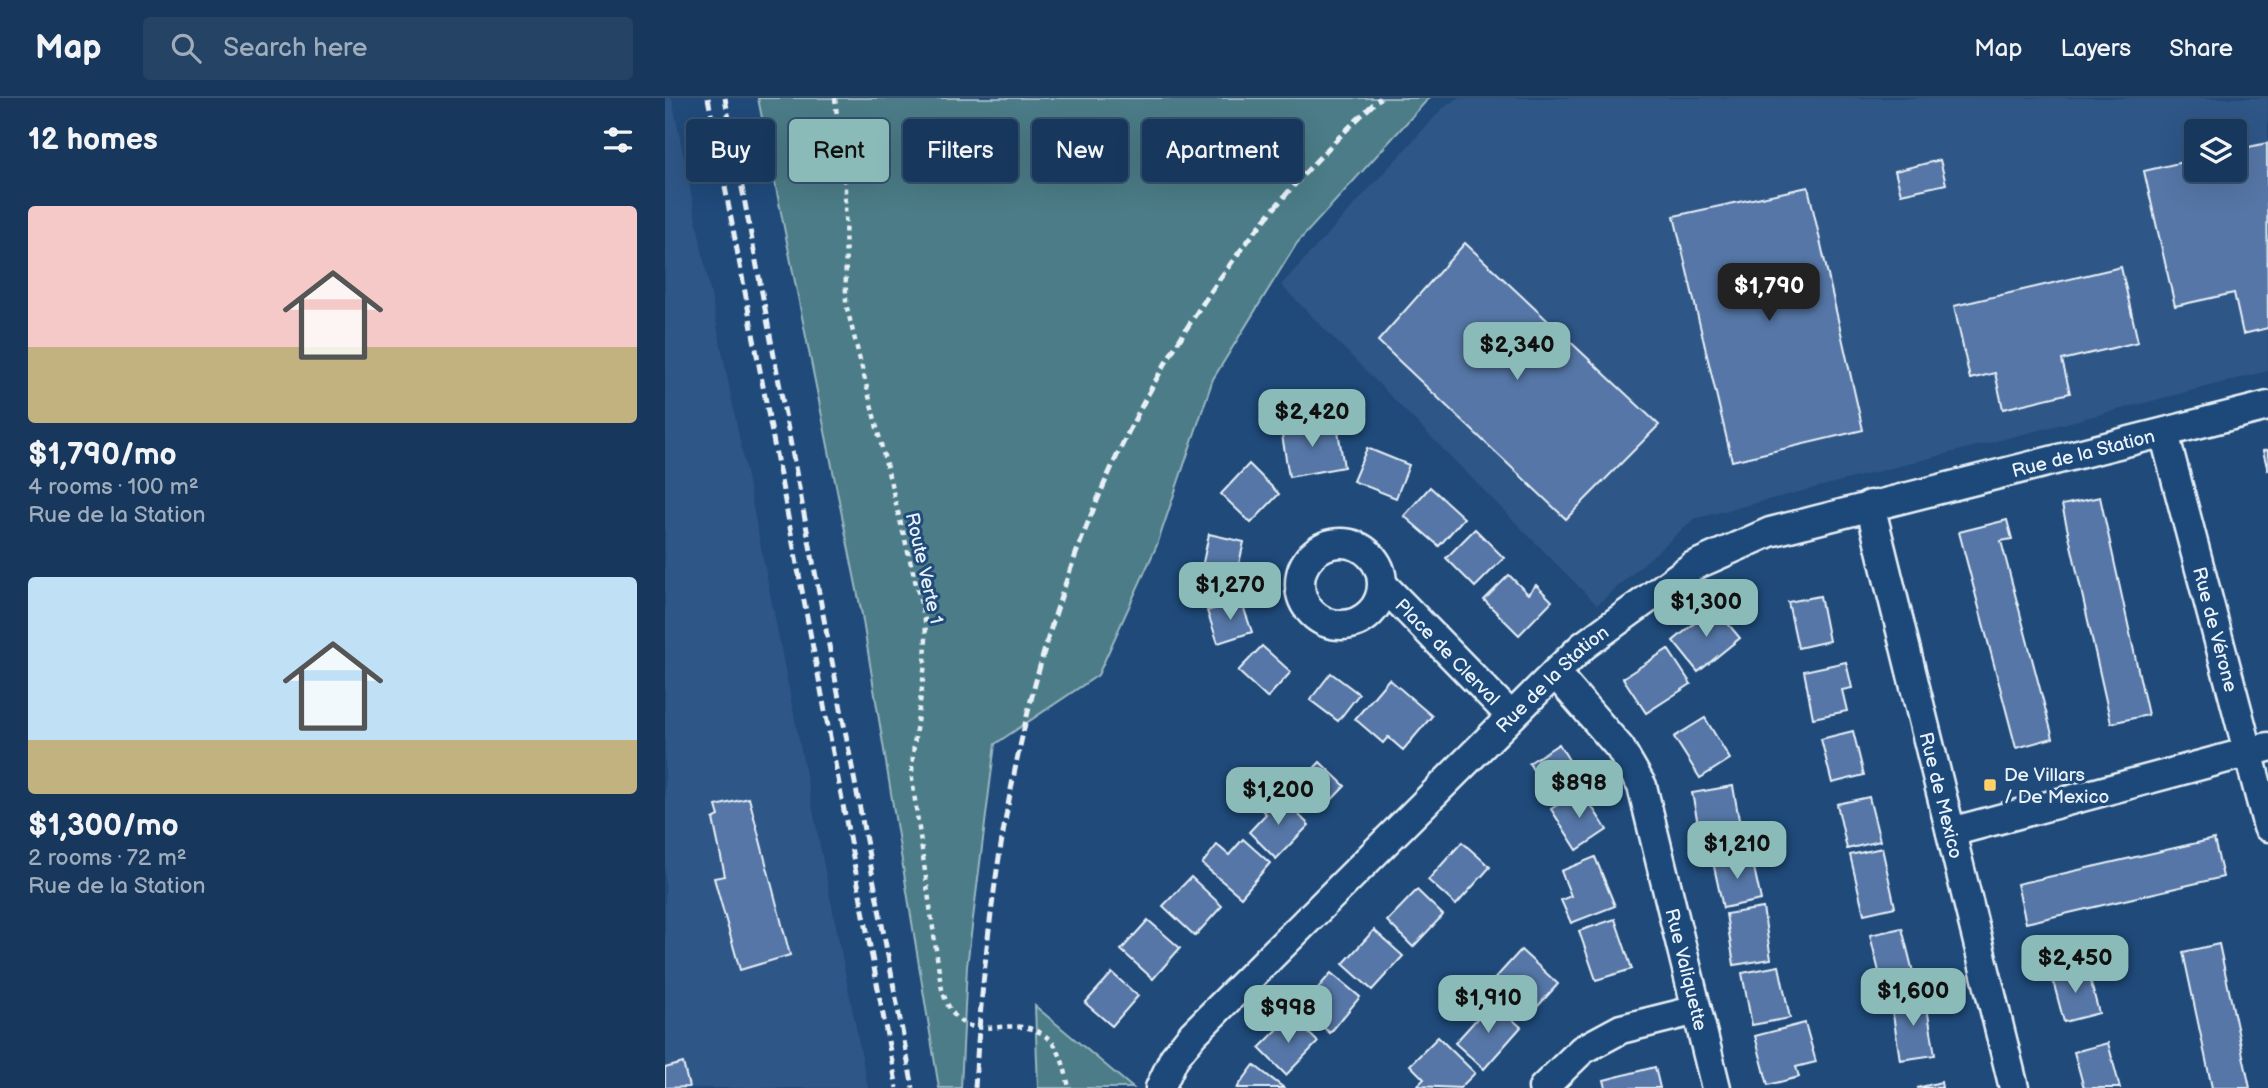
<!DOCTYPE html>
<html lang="en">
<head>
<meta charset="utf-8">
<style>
	body { margin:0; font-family:"Balsamiq Sans",sans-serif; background:#244365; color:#f1f3f6; height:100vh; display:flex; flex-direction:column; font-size:26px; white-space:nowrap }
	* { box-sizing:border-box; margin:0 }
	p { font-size:23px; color:#9eacbb }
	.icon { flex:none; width:38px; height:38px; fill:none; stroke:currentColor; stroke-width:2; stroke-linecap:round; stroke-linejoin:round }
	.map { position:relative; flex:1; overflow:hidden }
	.sheet { display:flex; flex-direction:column; background:#17385c; width:665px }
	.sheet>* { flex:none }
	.hud { position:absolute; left:21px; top:21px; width:665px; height:63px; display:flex; gap:14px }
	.tools { position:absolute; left:1519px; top:21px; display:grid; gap:14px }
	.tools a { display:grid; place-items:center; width:63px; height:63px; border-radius:7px; background:#17385c; box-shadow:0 7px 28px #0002,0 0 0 2px #365272; font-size:35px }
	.price { position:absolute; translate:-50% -60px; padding:0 16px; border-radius:14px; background:#8bbbb9; color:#111; font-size:23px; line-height:46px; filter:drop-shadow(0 2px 4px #0008) }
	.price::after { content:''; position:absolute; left:50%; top:42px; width:21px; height:16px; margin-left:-10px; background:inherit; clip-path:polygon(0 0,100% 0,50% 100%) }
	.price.active { background:#222; color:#fff }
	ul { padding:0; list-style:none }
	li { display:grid; align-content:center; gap:14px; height:371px; padding:0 28px }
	li span { display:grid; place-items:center; height:217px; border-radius:7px; color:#555 }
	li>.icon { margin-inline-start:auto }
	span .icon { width:126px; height:126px; fill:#fffc; stroke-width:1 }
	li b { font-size:30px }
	h2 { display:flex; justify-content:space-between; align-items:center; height:84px; padding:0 28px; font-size:30px }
	.pill { padding:0 24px; border-radius:7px; background:#17385c; box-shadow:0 7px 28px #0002,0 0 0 2px #365272; font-size:24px; line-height:63px }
	.pill.active { background:#8bbbb9; color:#111 }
	header { display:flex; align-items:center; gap:42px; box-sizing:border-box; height:98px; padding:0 35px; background:#17385c; border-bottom:2px solid #365272 }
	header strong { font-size:33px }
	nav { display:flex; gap:38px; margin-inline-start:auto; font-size:24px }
	.search { width:490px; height:63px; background:#244365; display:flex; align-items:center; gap:18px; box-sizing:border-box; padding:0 24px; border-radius:7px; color:#9eacbb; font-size:26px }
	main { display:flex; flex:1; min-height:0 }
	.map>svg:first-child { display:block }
	.built { fill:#2f5787; fill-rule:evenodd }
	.green { fill:#4c7c87; stroke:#9ab6c0; stroke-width:2 }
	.building { fill:#5576a6; stroke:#e8f1f8; stroke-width:2 }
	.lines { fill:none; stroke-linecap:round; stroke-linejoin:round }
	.minor-casing { stroke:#e8f1f8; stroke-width:33 }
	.path { stroke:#e8f1f8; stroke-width:4.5; stroke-dasharray:5 5; stroke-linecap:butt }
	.minor { stroke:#1f4a7a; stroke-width:28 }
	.rail { stroke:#e8f1f8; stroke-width:5; stroke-dasharray:10 5; stroke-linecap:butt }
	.poi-dot { fill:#ffd166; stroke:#1f4a7a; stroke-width:2.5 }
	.labels { text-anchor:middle; stroke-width:6; stroke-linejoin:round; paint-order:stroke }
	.street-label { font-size:19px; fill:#e8f1f8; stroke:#1f4a7a }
	.poi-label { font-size:19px; fill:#e8f1f8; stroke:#1f4a7a; text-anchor:start }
</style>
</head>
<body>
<header>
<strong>Map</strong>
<div class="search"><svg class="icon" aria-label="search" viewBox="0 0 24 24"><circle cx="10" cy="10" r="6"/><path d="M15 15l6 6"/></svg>Search here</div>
<nav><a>Map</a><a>Layers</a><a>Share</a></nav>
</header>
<main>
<section class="sheet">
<h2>12 homes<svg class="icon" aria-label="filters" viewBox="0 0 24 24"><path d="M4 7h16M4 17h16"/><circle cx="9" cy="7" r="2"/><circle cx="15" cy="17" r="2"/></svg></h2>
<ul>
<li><span style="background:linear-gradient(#f6c9c9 65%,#c2b280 0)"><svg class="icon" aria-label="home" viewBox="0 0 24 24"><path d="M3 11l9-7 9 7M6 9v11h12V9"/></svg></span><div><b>$1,790/mo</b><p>4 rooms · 100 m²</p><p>Rue de la Station</p></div></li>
<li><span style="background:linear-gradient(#bfe0f5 75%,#c2b280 0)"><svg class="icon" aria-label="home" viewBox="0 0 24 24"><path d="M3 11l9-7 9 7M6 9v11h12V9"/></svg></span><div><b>$1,300/mo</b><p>2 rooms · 72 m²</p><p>Rue de la Station</p></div></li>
</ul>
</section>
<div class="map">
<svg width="1603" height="990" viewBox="0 0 1603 990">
	<rect width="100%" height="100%" fill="#1f4a7a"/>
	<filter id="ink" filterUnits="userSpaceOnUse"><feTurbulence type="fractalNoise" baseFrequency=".0143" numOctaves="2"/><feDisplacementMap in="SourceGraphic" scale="14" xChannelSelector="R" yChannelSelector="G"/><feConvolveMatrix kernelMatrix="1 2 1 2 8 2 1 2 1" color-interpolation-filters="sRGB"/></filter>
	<g filter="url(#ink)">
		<g class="built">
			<path d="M 0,0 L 7,0 L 203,990 L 0,990 Z"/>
			<path d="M 793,0 L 1603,0 L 1603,273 L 1029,421 L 932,507 L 616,187 L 778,10 ZM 1531,33 L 1570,33 L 1570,72 L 1531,72 Z"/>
		</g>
		<g class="green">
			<path d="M 93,0 L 764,0 L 632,145 L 548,281 L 492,447 L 433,577 L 330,646 L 302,868 L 296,990 L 274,990 L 197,517 Z"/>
			<path d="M 370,908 L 468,990 L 373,990 Z"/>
		</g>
		<g class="building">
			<path d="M 1602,45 L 1603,230 L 1578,236 L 1569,195 L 1510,208 L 1479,73 L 1531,61 L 1531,72 L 1570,72 L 1570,52 Z"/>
			<path d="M 1275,62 L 1281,86 L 1236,96 L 1230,73 Z"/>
			<path d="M 1143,89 L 1198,332 L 1067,363 L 1009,118 Z"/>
			<path d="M 800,145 L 994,327 L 901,421 L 713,243 Z"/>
			<path d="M 1456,169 L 1473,244 L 1397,262 L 1405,295 L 1338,311 L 1330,275 L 1305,281 L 1289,208 Z"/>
			<path d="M 654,324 L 656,330 L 672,327 L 679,369 L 624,379 L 616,331 Z"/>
			<path d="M 702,350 L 744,367 L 731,400 L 688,383 Z"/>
			<path d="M 1603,352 L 1603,373 L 1598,353 Z"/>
			<path d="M 584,366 L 614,396 L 586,425 L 556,396 Z"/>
			<path d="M 765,389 L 799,420 L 774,448 L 739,418 Z"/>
			<path d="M 1435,399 L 1483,617 L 1446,625 L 1397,407 Z"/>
			<path d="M 1342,422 L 1347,441 L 1336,443 L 1388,640 L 1351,650 L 1294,434 Z"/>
			<path d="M 810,431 L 839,460 L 810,489 L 781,460 Z"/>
			<path d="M 544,436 L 579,444 L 570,483 L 536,474 Z"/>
			<path d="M 844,477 L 863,496 L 871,487 L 887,503 L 854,537 L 819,502 Z"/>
			<path d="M 1155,498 L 1164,543 L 1133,550 L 1123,504 Z"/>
			<path d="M 576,502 L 587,534 L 553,545 L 542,513 Z"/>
			<path d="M 1049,509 L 1075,540 L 1033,574 L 1008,543 Z"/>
			<path d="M 597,548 L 626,574 L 602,600 L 573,573 Z"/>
			<path d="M 1003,551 L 1026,586 L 981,615 L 958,580 Z"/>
			<path d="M 1181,564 L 1187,590 L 1177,592 L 1182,613 L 1148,620 L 1139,573 Z"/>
			<path d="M 666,575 L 694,596 L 673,623 L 645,602 Z"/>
			<path d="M 724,581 L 767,618 L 738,652 L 723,639 L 718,645 L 690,621 Z"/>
			<path d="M 1040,620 L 1065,661 L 1035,680 L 1009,639 Z"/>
			<path d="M 1188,633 L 1199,677 L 1167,685 L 1156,641 Z"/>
			<path d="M 894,646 L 917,683 L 886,702 L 864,665 Z"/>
			<path d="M 655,664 L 680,688 L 656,713 L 631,689 Z"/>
			<path d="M 1068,688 L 1076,733 L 1036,741 L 1027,695 Z"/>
			<path d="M 916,692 L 942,732 L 912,752 L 886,711 Z"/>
			<path d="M 604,699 L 612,707 L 618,701 L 644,727 L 611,761 L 584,734 L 601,716 L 594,709 Z"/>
			<path d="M 1204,699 L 1215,743 L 1182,751 L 1172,706 Z"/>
			<path d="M 84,700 L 125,857 L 75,872 L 49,780 L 60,778 L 48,721 L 54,718 L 51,708 Z"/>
			<path d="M 578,741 L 605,765 L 576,799 L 537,766 L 552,747 L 564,757 Z"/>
			<path d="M 1549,741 L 1558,779 L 1361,825 L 1352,786 Z"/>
			<path d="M 797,744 L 825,769 L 791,807 L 763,782 Z"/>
			<path d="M 1217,750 L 1230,809 L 1199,816 L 1185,757 Z"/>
			<path d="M 1086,756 L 1096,802 L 1058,810 L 1048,764 Z"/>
			<path d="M 930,759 L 950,808 L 906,825 L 896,802 L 906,798 L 896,773 Z"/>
			<path d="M 526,779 L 557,808 L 530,838 L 498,808 Z"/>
			<path d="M 752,792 L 778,817 L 748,849 L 722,823 Z"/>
			<path d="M 1098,810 L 1106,861 L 1069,867 L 1061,816 Z"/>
			<path d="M 950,821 L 967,871 L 931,882 L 914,833 Z"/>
			<path d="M 483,822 L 515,850 L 488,881 L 456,852 Z"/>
			<path d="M 1237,830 L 1248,874 L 1216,882 L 1205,837 Z"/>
			<path d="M 709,832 L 738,858 L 707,892 L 678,866 Z"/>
			<path d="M 1554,846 L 1585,990 L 1547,990 L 1518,854 Z"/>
			<path d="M 856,852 L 893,886 L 862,920 L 825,886 Z"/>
			<path d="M 1114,868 L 1125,920 L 1087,927 L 1077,875 Z"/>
			<path d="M 1422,870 L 1434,915 L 1399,924 L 1387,879 Z"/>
			<path d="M 447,875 L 473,898 L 447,928 L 420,905 Z"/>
			<path d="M 666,875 L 695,899 L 665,935 L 636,910 Z"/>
			<path d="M 1260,898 L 1270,957 L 1235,962 L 1226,903 Z"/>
			<path d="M 827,904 L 856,929 L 819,971 L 790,945 Z"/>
			<path d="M 626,918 L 653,944 L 621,977 L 594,950 Z"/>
			<path d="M 1140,925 L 1151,964 L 1131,969 L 1134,979 L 1103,987 L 1090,938 Z"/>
			<path d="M 773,939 L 810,975 L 795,990 L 752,988 L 759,981 L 745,967 Z"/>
			<path d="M 1443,945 L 1455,990 L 1419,990 L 1409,954 Z"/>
			<path d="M 18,965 L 24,989 L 0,990 L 0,970 Z"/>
			<path d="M 589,967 L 619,990 L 572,990 Z"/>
			<path d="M 990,969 L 995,990 L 941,990 L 939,982 Z"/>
			<path d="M 1276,984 L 1277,990 L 1252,990 Z"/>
		</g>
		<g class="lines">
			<g class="minor-casing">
				<g id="minor">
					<path id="s1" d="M 1499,335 L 1603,729"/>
					<path id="s2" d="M 1205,407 L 1349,990"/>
					<circle cx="676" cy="486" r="41"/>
					<path id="s3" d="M 718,487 L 846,618"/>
					<path id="s4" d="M 890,575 L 955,650 L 977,688 L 1051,990"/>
					<path d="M 1286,734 L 1603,649"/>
					<path id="s5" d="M 495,990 L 509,960 L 528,936 L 890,575 L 918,548 L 1028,468 L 1105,434 L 1603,308"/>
					<path d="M 878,990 L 917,952 L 956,931 L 1032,912"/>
				</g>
			</g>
			<path class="path" d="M 170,0 L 180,89 L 181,206 L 260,522 C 265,575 247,628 247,681 L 276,887 C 295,964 345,906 384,941 C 396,951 401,975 404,990"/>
			<use href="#minor" class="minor"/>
			<g class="rail">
				<path d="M 43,0 L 232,990"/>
				<path d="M 60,0 L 248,990"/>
				<path d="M 310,990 C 332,612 426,264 715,0"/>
			</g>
		</g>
	</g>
	<rect class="poi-dot" x="1318" y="680" width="14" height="14" rx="3.5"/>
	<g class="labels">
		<g class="street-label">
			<text dy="7" stroke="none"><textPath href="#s5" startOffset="1157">Rue de la Station</textPath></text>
			<text transform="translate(260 470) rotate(77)" y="7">Route Verte 1</text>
			<text dy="7" stroke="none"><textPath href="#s1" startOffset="203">Rue de Vérone</textPath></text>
			<text dy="7" stroke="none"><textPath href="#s3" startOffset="93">Place de Clerval</textPath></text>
			<text dy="7" stroke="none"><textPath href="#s5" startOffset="569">Rue de la Station</textPath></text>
			<text dy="7" stroke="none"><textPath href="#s2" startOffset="299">Rue de Mexico</textPath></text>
			<text dy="7" stroke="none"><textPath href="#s4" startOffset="332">Rue Valiquette</textPath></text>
		</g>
		<g class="poi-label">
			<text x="1339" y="683">De Villars<tspan x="1339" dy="22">/ De Mexico</tspan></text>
		</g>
	</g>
</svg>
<div class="tools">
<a><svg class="icon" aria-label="layers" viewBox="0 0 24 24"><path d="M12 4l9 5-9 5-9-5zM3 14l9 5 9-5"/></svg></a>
</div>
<b class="price active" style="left:1104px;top:225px">$1,790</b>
<b class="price" style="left:852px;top:284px">$2,340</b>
<b class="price" style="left:647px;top:351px">$2,420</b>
<b class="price" style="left:565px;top:524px">$1,270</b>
<b class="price" style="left:1041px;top:541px">$1,300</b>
<b class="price" style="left:914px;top:722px">$898</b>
<b class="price" style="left:613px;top:729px">$1,200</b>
<b class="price" style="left:1072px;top:783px">$1,210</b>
<b class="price" style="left:1410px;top:897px">$2,450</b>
<b class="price" style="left:1248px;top:930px">$1,600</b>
<b class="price" style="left:823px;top:937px">$1,910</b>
<b class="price" style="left:623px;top:947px">$998</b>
<div class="hud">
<a class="pill">Buy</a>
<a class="pill active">Rent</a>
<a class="pill">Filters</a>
<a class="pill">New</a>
<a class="pill">Apartment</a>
</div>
</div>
</main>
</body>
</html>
